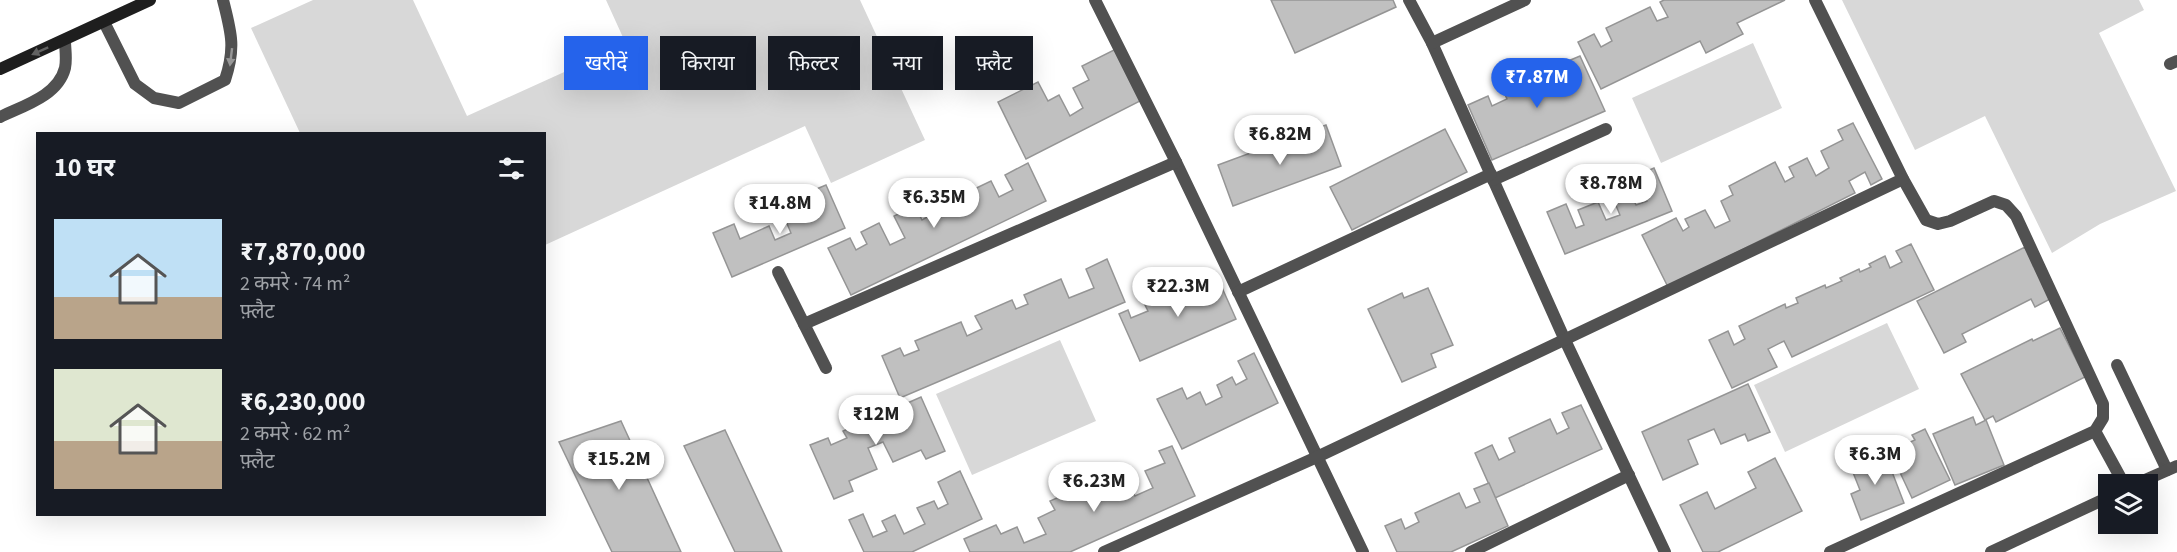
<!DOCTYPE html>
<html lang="hi">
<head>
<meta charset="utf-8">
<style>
	body { margin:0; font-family:"Source Sans 3","Noto Sans Devanagari",sans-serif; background:#242831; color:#f1f3f6; height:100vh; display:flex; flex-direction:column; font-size:22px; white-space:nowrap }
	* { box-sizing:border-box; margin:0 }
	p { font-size:20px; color:#9ea1a6 }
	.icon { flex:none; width:33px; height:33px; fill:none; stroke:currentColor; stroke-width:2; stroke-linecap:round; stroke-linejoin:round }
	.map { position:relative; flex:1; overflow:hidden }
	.side { position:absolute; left:36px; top:132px; width:510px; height:384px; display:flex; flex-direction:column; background:#171b24; border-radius:0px; box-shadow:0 6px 24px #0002 }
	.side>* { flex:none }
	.hud { position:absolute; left:564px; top:36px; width:570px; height:54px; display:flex; gap:12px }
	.controls { position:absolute; left:2098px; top:474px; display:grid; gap:12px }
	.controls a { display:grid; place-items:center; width:60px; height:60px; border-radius:0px; background:#171b24; box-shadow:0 6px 24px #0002; font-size:30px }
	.price { position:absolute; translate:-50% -51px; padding:0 14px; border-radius:21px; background:#fff; color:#222; font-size:20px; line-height:39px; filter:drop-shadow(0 2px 3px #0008) }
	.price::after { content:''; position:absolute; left:50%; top:36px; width:18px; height:14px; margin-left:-9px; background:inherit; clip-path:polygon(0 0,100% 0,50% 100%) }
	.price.selected { background:#2563eb; color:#fff }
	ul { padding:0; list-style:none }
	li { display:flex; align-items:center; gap:18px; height:150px; padding:0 18px }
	li span { display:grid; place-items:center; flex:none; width:168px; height:120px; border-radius:0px; color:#555 }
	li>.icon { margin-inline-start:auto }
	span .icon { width:72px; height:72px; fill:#fffc; stroke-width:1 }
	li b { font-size:26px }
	h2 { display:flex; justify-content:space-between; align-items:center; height:72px; padding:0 18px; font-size:26px }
	.pill { padding:0 21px; border-radius:0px; background:#171b24; box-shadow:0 6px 24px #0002; font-size:21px; line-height:54px }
	.pill.selected { background:#2563eb; color:#fff }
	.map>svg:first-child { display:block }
	.green { fill:#d8d8d8 }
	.building { fill:#c0c0c0; stroke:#959595; stroke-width:1.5 }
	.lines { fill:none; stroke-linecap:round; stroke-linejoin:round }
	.service { stroke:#515151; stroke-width:12 }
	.minor { stroke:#515151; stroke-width:12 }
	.tertiary { stroke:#515151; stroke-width:12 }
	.secondary { stroke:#1e1e1e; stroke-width:12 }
	.oneway { fill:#626262 }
	.oneway2 { fill:#979797 }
</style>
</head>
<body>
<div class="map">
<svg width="2177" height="552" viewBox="0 0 2177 552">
	<rect width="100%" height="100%" fill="#fff"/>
	<g class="green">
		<path d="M 313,0 L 413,0 L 467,116 L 626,44 L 606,0 L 860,0 L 925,140 L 831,183 L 805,126 L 545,245 L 544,134 L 300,133 L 251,28 Z"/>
		<path d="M 1842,0 L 2139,0 L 2144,10 L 2099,33 L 2176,191 L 2100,224 L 2052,253 L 1985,116 L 1915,150 Z"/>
		<path d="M 1753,43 L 1782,108 L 1661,163 L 1632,98 Z"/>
		<path d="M 1887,323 L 1919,389 L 1785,452 L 1754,385 Z"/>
		<path d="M 1060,340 L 1096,421 L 972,475 L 936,394 Z"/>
	</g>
	<g class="building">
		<path d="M 1271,0 L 1393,0 L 1396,7 L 1295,53 Z"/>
		<path d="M 1664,0 L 1785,0 L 1737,23 L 1743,34 L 1706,53 L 1700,41 L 1601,89 L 1578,42 L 1594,34 L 1601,47 L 1612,41 L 1606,28 L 1650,7 L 1657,21 L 1668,17 L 1660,2 Z"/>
		<path d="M 1116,49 L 1142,100 L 1026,159 L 998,102 L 1038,82 L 1048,101 L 1059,95 L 1070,116 L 1083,108 L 1073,88 L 1089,80 L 1082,66 Z"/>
		<path d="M 1580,56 L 1605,111 L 1492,160 L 1468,105 L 1488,96 L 1492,106 L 1507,99 L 1503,90 L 1546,70 L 1551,82 L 1566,75 L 1561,64 Z"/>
		<path d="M 1853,123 L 1882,179 L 1871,185 L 1865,172 L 1849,181 L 1855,193 L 1668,287 L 1642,235 L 1676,218 L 1683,231 L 1689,227 L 1685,219 L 1705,210 L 1715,228 L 1730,221 L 1721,201 L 1733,195 L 1729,186 L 1775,162 L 1785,182 L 1794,177 L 1789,167 L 1807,158 L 1816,176 L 1829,168 L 1821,151 L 1843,140 L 1838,130 Z"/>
		<path d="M 1326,125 L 1341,166 L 1233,206 L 1218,165 Z"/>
		<path d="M 1445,129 L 1467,172 L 1352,230 L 1330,187 Z"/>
		<path d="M 1028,163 L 1046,201 L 851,295 L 828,248 L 850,238 L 856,250 L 867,244 L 861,232 L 879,223 L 890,245 L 905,238 L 894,216 L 915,206 L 922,220 L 931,215 L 925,201 L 959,184 L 964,194 L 991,181 L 999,197 L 1013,190 L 1005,175 Z"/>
		<path d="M 1654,168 L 1672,211 L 1565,254 L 1547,212 L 1566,204 L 1576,228 L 1584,225 L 1578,210 L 1598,202 L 1606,220 L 1620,215 L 1612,196 L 1629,189 L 1636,205 L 1647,201 L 1636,176 Z"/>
		<path d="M 826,185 L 845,228 L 732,277 L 713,233 L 734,224 L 740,239 L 769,226 L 775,240 L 791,233 L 785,219 L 814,207 L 807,193 Z"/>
		<path d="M 1911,244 L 1934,290 L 1792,357 L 1784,341 L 1768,349 L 1777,367 L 1732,388 L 1709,340 L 1728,331 L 1734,345 L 1745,339 L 1739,326 L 1785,304 L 1786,308 L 1798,303 L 1796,298 L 1825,285 L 1826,288 L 1842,281 L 1840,278 L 1859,269 L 1860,272 L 1871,267 L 1869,264 L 1885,256 L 1890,268 L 1902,262 L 1896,251 Z"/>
		<path d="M 2025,247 L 2052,298 L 2035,307 L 2031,299 L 1962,334 L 1966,342 L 1944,353 L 1917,301 Z"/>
		<path d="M 1107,259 L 1125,302 L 900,398 L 882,356 L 900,348 L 904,356 L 919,350 L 915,341 L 961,322 L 967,336 L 982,329 L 975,316 L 1012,300 L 1016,309 L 1028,304 L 1024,295 L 1061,279 L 1069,298 L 1094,288 L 1086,269 Z"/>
		<path d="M 1215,272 L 1236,319 L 1140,361 L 1119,314 L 1128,310 L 1131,318 L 1148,311 L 1144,303 L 1190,283 L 1195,295 L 1205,291 L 1200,279 Z"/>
		<path d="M 1428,288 L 1453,345 L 1431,354 L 1436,367 L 1402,382 L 1368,309 L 1402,293 L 1404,298 Z"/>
		<path d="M 2060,328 L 2085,377 L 1996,422 L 1993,416 L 1985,420 L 1961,374 L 2032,339 L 2033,341 Z"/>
		<path d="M 1254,353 L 1278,403 L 1182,449 L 1157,399 L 1182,388 L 1187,399 L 1200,392 L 1206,405 L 1222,397 L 1217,385 L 1232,377 L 1236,385 L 1247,379 L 1238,361 Z"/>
		<path d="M 1748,384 L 1770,432 L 1748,441 L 1745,434 L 1721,444 L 1714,429 L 1688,440 L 1698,464 L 1663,480 L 1642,432 Z"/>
		<path d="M 921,397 L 945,451 L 926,459 L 921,450 L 893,462 L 883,442 L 868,448 L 877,469 L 849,481 L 853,491 L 834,499 L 810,445 L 828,438 L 831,445 L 847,438 L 843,431 L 891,410 L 897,421 L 908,417 L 903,405 Z"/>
		<path d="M 1581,405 L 1602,449 L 1495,498 L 1475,453 L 1492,445 L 1499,460 L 1515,452 L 1509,438 L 1550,419 L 1557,434 L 1569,428 L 1562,413 Z"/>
		<path d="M 1973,417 L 1976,425 L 1986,420 L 2004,465 L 1955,485 L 1933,434 Z"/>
		<path d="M 621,421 L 681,552 L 612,552 L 559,442 Z"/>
		<path d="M 1925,429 L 1950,480 L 1912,498 L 1890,451 L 1915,440 L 1912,435 Z"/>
		<path d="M 725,430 L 782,552 L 735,552 L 684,446 Z"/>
		<path d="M 1172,446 L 1195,496 L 1070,552 L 970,552 L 964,539 L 996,525 L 1001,534 L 1017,527 L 1024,543 L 1046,534 L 1038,518 L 1055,510 L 1050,501 L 1099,479 L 1104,490 L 1127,479 L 1135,496 L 1153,488 L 1145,471 L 1165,463 L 1159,451 Z"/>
		<path d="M 1884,451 L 1904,503 L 1861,520 L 1851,494 L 1860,490 L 1850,465 Z"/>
		<path d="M 1775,458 L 1802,511 L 1718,552 L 1703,552 L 1680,505 L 1707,492 L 1715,509 L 1756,488 L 1748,472 Z"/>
		<path d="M 960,471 L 982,519 L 912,552 L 864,552 L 849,520 L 863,514 L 873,537 L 887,531 L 882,521 L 895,515 L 904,534 L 925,524 L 917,508 L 934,501 L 938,509 L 948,504 L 938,482 Z"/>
		<path d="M 1489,483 L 1508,526 L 1451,552 L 1397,552 L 1385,526 L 1401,519 L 1405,529 L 1419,522 L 1415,513 L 1459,493 L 1466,508 L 1480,502 L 1474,489 Z"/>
	</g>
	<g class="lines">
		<g class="service">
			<path d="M 104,22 L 135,84 L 154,98 L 179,103 L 225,80 C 236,47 231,32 223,0"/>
			<path d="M 2117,365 L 2167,470"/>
		</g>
		<g class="minor">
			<path d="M 1095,0 L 1176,162 L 1363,552"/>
			<path d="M 1409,0 L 1432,43 L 1564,338 L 1665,552"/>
			<path d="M 1815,0 L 1903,179 L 1926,220 L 1938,224 L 1950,221 L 1994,201 L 2006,205 L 2016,216 L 2103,404 L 2103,418 L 2095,431 L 1830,552"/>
			<path d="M 1432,43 L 1525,0"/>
			<path d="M 2170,64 L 2177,61"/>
			<path d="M 1493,180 L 1606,129"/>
			<path d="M 778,272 L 826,368"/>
			<path d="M 1238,292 L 1491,174"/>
			<path d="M 804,324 L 1176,162"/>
			<path d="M 2095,431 L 2124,484"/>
			<path d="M 1104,552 L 1317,457 L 1903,179"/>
			<path d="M 1471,552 L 1629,475"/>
		</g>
		<g class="tertiary">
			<path d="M 0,117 C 23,106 58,96 65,68 C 67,59 65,49 65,40"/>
			<path d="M 2136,484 L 2177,466"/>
			<path d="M 1991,552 L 2109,497"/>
		</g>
		<path class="secondary" d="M 0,69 L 150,0"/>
	</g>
	<defs><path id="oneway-solid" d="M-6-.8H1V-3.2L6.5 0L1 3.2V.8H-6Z" transform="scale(1.5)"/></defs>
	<use class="oneway" href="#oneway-solid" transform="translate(40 51) rotate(156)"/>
	<use class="oneway2" href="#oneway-solid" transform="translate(231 57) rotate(97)"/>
</svg>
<div class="controls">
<a><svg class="icon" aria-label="layers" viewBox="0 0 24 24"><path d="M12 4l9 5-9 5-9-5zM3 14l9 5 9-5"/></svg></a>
</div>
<b class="price selected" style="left:1537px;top:109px">₹7.87M</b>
<b class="price" style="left:1280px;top:166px">₹6.82M</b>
<b class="price" style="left:1611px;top:215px">₹8.78M</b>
<b class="price" style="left:934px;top:229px">₹6.35M</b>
<b class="price" style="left:780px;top:235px">₹14.8M</b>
<b class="price" style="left:1178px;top:318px">₹22.3M</b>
<b class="price" style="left:876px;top:446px">₹12M</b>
<b class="price" style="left:1875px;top:486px">₹6.3M</b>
<b class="price" style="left:619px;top:491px">₹15.2M</b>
<b class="price" style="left:1094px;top:513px">₹6.23M</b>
<div class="hud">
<a class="pill selected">खरीदें</a>
<a class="pill">किराया</a>
<a class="pill">फ़िल्टर</a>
<a class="pill">नया</a>
<a class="pill">फ़्लैट</a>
</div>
<section class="side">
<h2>10 घर<svg class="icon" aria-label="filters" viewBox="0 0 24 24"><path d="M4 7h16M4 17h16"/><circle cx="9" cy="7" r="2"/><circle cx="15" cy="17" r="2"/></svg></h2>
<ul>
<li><span style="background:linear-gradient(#bfe0f5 65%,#b9a48a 0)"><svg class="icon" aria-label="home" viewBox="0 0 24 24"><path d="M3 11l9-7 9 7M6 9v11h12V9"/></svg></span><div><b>₹7,870,000</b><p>2 कमरे · 74 m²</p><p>फ़्लैट</p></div></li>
<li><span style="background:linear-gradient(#dfe7d0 60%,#b9a48a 0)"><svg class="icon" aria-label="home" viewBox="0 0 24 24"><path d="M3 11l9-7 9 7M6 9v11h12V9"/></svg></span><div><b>₹6,230,000</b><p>2 कमरे · 62 m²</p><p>फ़्लैट</p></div></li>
</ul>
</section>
</div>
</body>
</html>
